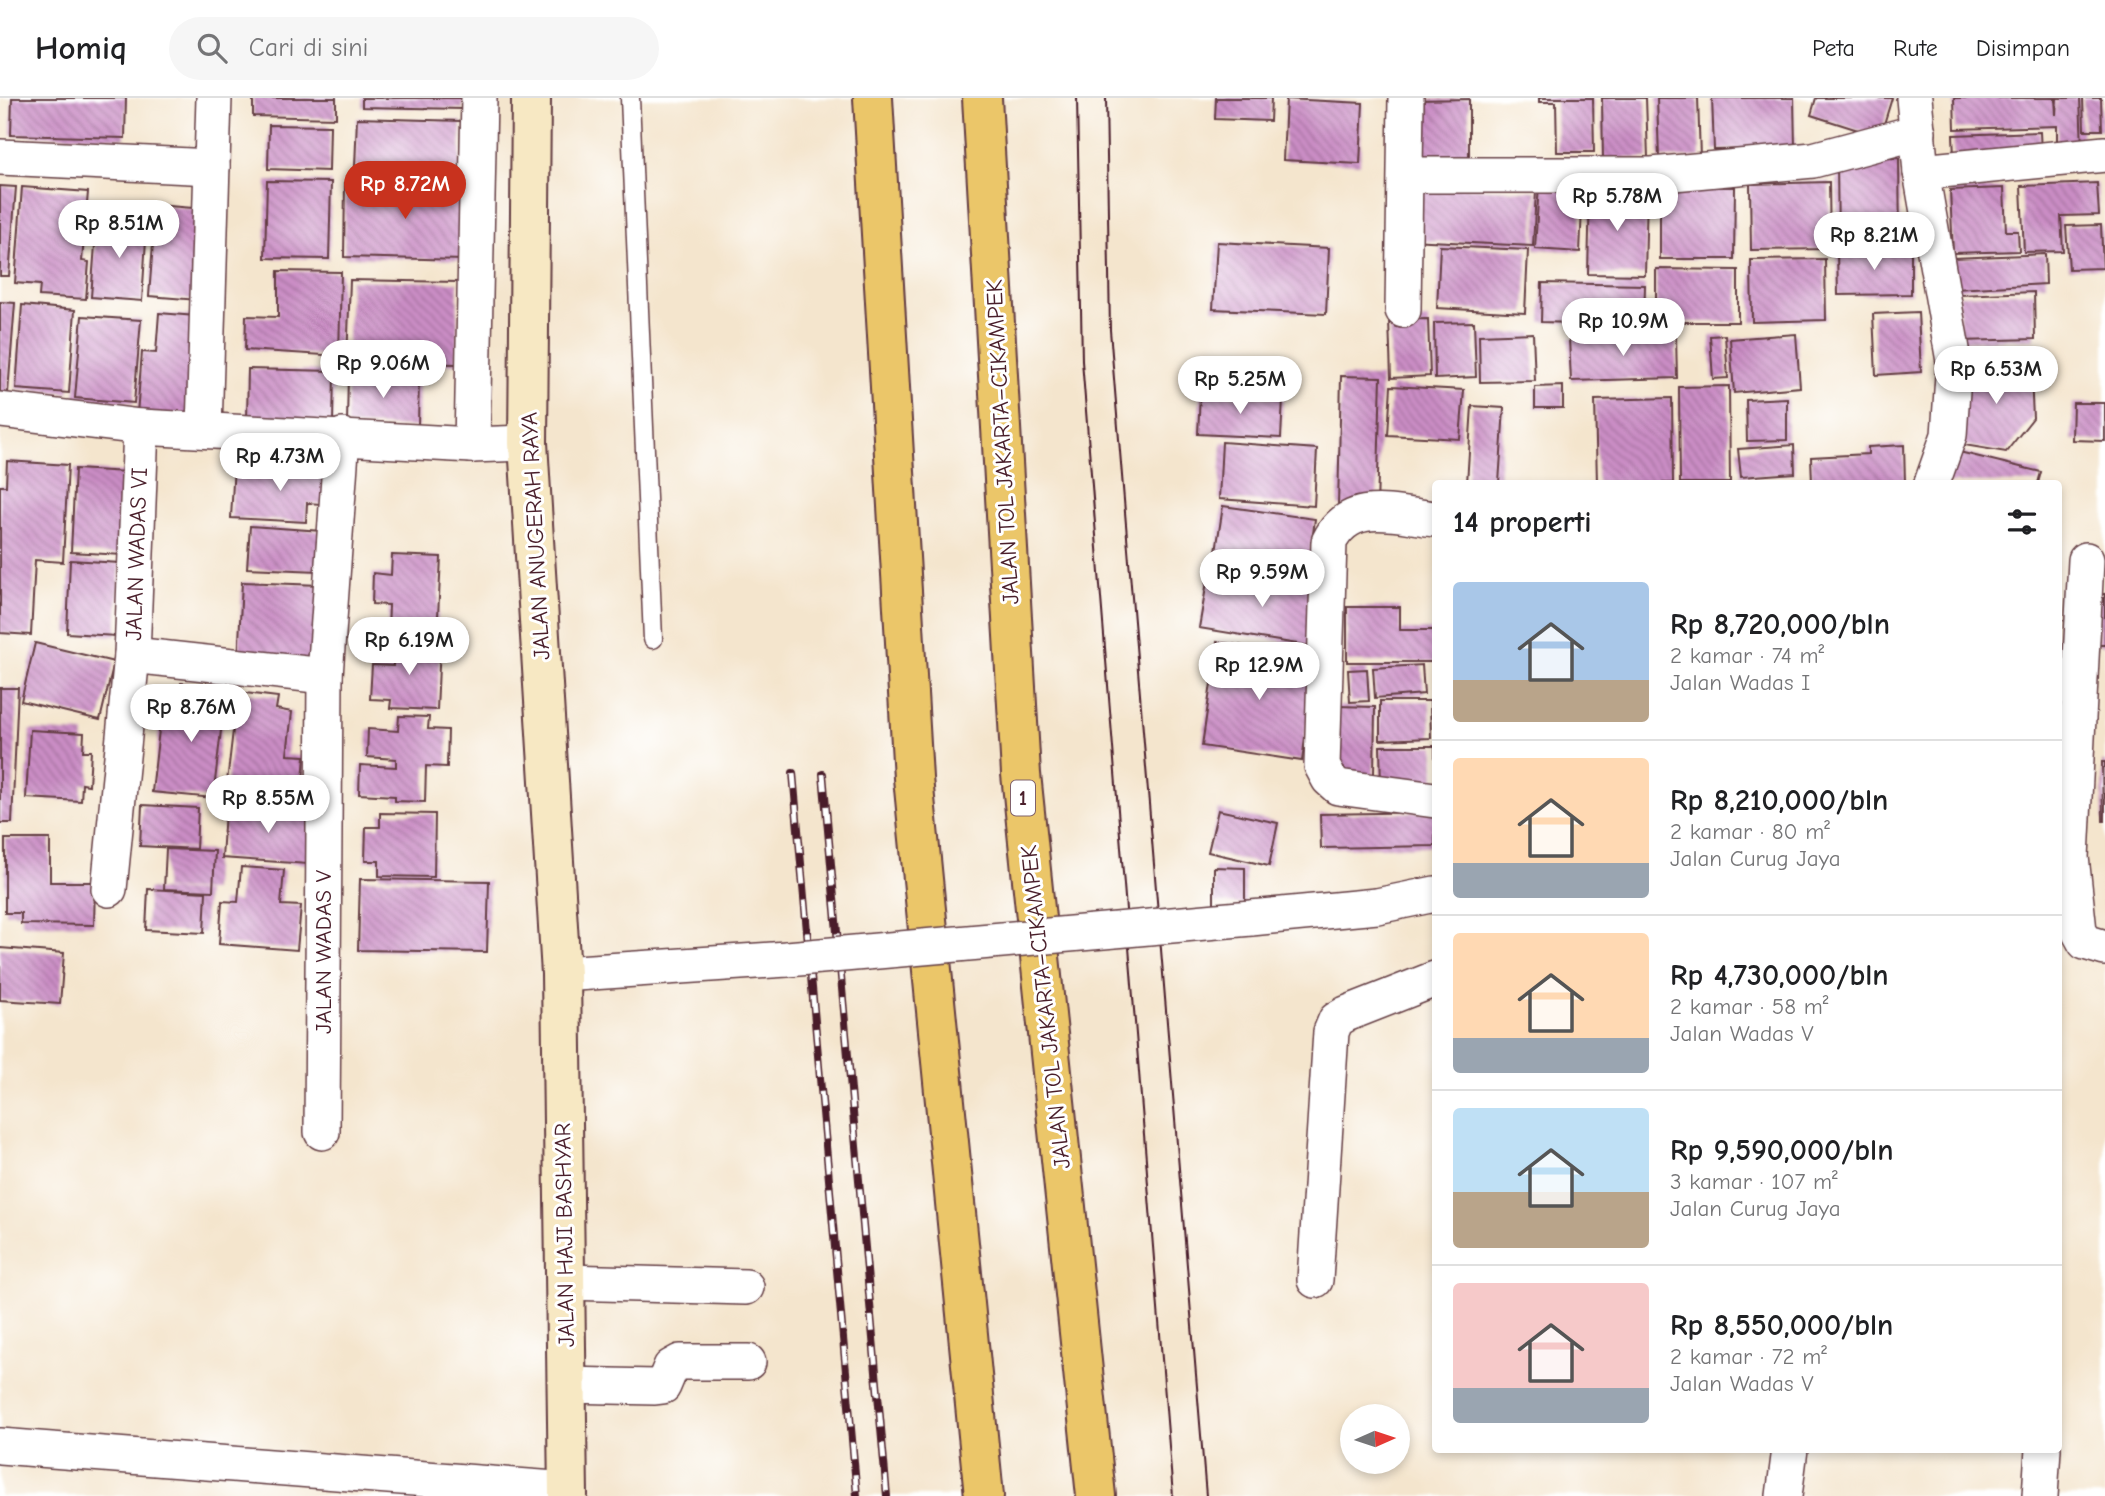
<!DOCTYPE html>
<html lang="id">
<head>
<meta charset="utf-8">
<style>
	body { margin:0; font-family:"Comic Neue",sans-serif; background:#f6f6f6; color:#202124; height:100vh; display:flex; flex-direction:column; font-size:26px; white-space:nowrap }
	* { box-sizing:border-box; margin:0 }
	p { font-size:23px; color:#757577 }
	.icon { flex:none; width:38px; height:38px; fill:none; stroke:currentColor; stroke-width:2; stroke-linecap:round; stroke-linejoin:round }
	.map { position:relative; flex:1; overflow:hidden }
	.details { position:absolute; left:1432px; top:382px; width:630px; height:973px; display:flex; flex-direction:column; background:#fff; border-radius:7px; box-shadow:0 4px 10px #0003 }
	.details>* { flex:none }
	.needle { width:46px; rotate:87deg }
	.tools { position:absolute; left:1340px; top:1306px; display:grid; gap:14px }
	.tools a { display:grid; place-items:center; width:70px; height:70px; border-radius:50%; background:#fff; box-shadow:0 4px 10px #0003; font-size:35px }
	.price { position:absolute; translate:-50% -60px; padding:0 16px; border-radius:24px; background:#fff; color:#222; font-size:23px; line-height:46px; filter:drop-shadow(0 2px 4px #0008) }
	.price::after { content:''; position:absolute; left:50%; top:42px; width:21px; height:16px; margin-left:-10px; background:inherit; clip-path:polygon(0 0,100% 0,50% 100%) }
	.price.active { background:#c8321e; color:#fff }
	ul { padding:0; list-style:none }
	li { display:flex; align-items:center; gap:21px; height:175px; padding:0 21px }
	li+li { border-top:2px solid #e0e0e0 }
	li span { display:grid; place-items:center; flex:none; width:196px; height:140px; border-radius:7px; color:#555 }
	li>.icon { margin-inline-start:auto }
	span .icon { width:84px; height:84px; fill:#fffc; stroke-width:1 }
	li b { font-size:30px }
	h2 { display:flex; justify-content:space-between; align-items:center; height:84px; padding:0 21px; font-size:30px }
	header { display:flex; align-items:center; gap:42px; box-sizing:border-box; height:98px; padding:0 35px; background:#fff; border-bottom:2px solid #e0e0e0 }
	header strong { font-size:33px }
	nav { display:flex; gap:38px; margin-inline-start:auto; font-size:24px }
	.search { width:490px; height:63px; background:#f6f6f6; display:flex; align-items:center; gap:18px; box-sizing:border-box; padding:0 24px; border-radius:38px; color:#757577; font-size:26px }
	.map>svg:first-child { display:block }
	.building { fill:url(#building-back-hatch) }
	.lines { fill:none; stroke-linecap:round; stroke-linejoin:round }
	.lane-casing { stroke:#643d43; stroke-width:21 }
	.street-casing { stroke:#643d43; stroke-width:38 }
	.secondary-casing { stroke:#643d43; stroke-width:42 }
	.highway-casing { stroke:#643d43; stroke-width:42 }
	.lane { stroke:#fff; stroke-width:18 }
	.street { stroke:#fff; stroke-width:35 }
	.secondary { stroke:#f7e8c3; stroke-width:38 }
	.highway { stroke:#ebc669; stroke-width:38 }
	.tram { stroke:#4a1f2b; stroke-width:2 }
	.rail-casing { stroke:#4a1f2b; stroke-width:8 }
	.rail { stroke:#fff; stroke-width:5; stroke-dasharray:16; stroke-linecap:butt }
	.street-bridge-casing { stroke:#643d43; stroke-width:38; stroke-linecap:butt }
	.street-bridge { stroke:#fff; stroke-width:35 }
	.labels { text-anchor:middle; stroke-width:6; stroke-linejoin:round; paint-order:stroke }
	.shield { fill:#fff; stroke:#80626b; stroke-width:2 }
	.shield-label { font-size:21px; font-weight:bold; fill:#4a1f2b }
	.street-label { font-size:23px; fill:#4a1f2b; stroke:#fff }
</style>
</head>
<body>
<header>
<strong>Homiq</strong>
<div class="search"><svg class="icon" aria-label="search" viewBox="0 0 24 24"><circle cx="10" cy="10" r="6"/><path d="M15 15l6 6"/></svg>Cari di sini</div>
<nav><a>Peta</a><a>Rute</a><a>Disimpan</a></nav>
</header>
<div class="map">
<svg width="2105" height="1398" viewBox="0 0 2105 1398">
	<defs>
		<pattern id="building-back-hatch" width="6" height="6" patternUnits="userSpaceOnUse" patternTransform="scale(1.75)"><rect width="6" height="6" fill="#ca8dc5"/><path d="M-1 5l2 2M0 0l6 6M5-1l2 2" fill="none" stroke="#a673a0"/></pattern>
	</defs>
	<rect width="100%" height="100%" fill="#fff"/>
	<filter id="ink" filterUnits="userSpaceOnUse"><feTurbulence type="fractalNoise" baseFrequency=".0143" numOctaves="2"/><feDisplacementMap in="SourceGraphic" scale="14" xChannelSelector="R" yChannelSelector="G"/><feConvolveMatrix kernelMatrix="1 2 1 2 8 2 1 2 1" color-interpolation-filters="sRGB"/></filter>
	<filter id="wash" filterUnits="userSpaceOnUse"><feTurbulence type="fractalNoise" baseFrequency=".00686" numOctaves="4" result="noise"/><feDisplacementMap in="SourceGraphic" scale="28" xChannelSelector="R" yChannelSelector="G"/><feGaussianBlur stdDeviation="1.57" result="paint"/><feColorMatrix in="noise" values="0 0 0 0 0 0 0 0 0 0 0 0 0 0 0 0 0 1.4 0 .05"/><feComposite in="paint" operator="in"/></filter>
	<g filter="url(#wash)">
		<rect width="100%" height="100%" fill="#f4e5cd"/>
		<g id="blocks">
			<g class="building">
				<path d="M 12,0 L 126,0 L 125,40 L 11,37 Z"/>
				<path d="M 253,0 L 336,0 L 336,20 L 253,18 Z"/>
				<path d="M 362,0 L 463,0 L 463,11 L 362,9 Z"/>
				<path d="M 1216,0 L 1271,0 L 1270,23 L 1215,21 Z"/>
				<path d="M 1539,0 L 1593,0 L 1594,54 L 1557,54 L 1556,4 L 1539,4 Z"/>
				<path d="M 1602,0 L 1646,0 L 1648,60 L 1603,61 Z"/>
				<path d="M 1657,0 L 1698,0 L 1700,59 L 1659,60 Z"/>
				<path d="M 1712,0 L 1794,0 L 1795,50 L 1714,52 Z"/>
				<path d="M 1816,0 L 1892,0 L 1880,39 L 1811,17 Z"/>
				<path d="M 1954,0 L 2055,0 L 2056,17 L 2057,0 L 2080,0 L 2082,50 L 2057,51 L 2057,28 L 1955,31 Z"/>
				<path d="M 2083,0 L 2101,0 L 2102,32 L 2084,32 Z"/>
				<path d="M 1286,1 L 1363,5 L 1360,66 L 1283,62 Z"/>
				<path d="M 1469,1 L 1469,62 L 1418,62 L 1417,2 Z"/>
				<path d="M 357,20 L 461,23 L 460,71 L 355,69 Z"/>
				<path d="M 269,27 L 330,28 L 329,73 L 268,71 Z"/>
				<path d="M 2040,34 L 2041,54 L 1954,58 L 1953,37 Z"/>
				<path d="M 1899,60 L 1900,145 L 1838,146 L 1837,62 Z"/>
				<path d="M 267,83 L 331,84 L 329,161 L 265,160 Z"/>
				<path d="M 345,84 L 466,87 L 464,162 L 344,159 Z"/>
				<path d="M 1829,84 L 1830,151 L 1751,152 L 1750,86 Z"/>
				<path d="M 2097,85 L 2099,117 L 2061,118 L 2063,153 L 2024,154 L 2021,88 Z"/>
				<path d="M 1539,86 L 1583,87 L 1580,154 L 1535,151 Z"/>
				<path d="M 1411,87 L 1536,93 L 1533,148 L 1409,142 Z"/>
				<path d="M 0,88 L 16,89 L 9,178 L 0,178 Z"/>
				<path d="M 1660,88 L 1735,89 L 1734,161 L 1660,161 Z"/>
				<path d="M 22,89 L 88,94 L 82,163 L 89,164 L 86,201 L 39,198 L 40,187 L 15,185 Z"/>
				<path d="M 2004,90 L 2006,133 L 2018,133 L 2019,153 L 1953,155 L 1950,92 Z"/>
				<path d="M 1590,92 L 1647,94 L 1645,177 L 1588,176 Z"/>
				<path d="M 156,107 L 205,111 L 198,202 L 149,198 Z"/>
				<path d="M 97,121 L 147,126 L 142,203 L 91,199 Z"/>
				<path d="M 2101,127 L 2103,170 L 2069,171 L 2066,128 Z"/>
				<path d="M 1217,144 L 1329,150 L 1326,216 L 1213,211 Z"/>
				<path d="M 1440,148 L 1528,152 L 1525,215 L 1437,210 Z"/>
				<path d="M 1911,151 L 1911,196 L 1838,197 L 1837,152 Z"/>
				<path d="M 2045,156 L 2046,186 L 1955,191 L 1954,160 Z"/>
				<path d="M 1825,161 L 1826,222 L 1752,224 L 1751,162 Z"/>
				<path d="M 1656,171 L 1738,172 L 1738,224 L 1656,224 Z"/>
				<path d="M 278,173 L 341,174 L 339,258 L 245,252 L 246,218 L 278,219 Z"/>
				<path d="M 350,182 L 458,184 L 457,266 L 347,264 Z"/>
				<path d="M 1542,185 L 1645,187 L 1644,227 L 1541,224 Z"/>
				<path d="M 2034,194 L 2035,241 L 1960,243 L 1959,197 Z"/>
				<path d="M 0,204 L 15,205 L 8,295 L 0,294 Z"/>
				<path d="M 22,207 L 75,212 L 69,295 L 16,291 Z"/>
				<path d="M 1918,214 L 1921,274 L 1876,277 L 1873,216 Z"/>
				<path d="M 159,215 L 196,218 L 199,321 L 137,316 L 142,254 L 156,255 Z"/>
				<path d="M 82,218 L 141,222 L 134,305 L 75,300 Z"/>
				<path d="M 1428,221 L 1430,278 L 1391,280 L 1389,222 Z"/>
				<path d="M 1474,224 L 1476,279 L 1435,281 L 1434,225 Z"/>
				<path d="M 1533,235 L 1535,283 L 1480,284 L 1479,237 Z"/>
				<path d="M 1796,236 L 1800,289 L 1734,295 L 1730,241 Z"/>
				<path d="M 1676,237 L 1677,280 L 1571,283 L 1569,240 Z"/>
				<path d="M 1725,237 L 1728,280 L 1713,281 L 1710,238 Z"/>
				<path d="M 2030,258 L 2033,320 L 2006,354 L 1952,345 L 1963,285 L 1990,290 L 1989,259 Z"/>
				<path d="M 248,271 L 334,273 L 333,326 L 247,324 Z"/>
				<path d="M 348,275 L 419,276 L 418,329 L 347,327 Z"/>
				<path d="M 1341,278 L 1381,279 L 1377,409 L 1338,408 Z"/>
				<path d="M 1391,288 L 1464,292 L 1460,341 L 1388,337 Z"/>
				<path d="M 1563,288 L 1563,310 L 1535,310 L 1535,289 Z"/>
				<path d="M 1729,288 L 1730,385 L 1680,385 L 1679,289 Z"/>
				<path d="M 1200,296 L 1283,300 L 1281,340 L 1198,336 Z"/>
				<path d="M 1672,300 L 1673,385 L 1597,385 L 1595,302 Z"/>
				<path d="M 1787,300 L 1787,342 L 1747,343 L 1746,302 Z"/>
				<path d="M 2073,305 L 2105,305 L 2105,343 L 2072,342 Z"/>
				<path d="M 1472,308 L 1504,310 L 1499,385 L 1467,385 Z"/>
				<path d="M 1222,344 L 1317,351 L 1314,408 L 1219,401 Z"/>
				<path d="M 1794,347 L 1795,375 L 1741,379 L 1738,351 Z"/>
				<path d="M 1904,347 L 1905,385 L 1812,385 L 1811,359 L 1868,356 L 1868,349 Z"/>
				<path d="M 1947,351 L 2041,374 L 2038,385 L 1939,385 Z"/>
				<path d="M 7,363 L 68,367 L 63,464 L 35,462 L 31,537 L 0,535 L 0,388 L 6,388 Z"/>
				<path d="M 234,367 L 337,374 L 336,407 L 307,405 L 306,424 L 231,420 Z"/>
				<path d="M 75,371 L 127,374 L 123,457 L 71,454 Z"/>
				<path d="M 1223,408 L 1315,421 L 1307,479 L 1214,466 Z"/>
				<path d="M 250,428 L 322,433 L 319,473 L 247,470 Z"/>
				<path d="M 392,457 L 441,459 L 437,538 L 388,535 L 389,507 L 372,506 L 373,475 L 391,477 Z"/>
				<path d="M 70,462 L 120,465 L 116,538 L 67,535 Z"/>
				<path d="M 1209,472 L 1325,491 L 1316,549 L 1199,530 Z"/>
				<path d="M 242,484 L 320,487 L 316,568 L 238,564 Z"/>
				<path d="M 2105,496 L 2105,547 L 2099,547 L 2097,497 Z"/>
				<path d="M 1347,509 L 1400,509 L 1400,532 L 1435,532 L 1435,564 L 1347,564 Z"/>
				<path d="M 2058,522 L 2080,523 L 2071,644 L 2058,644 Z"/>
				<path d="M 393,543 L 440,546 L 437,612 L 390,610 L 391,602 L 370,601 L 372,567 L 393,568 Z"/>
				<path d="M 1217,544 L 1316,559 L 1302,663 L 1202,648 Z"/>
				<path d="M 35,545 L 114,564 L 100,622 L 21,603 Z"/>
				<path d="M 1422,567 L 1424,596 L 1375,600 L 1373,570 Z"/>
				<path d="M 1367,571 L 1369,603 L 1350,604 L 1348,572 Z"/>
				<path d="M 181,585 L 226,590 L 213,700 L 152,694 L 160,623 L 176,624 Z"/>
				<path d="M 0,590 L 18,590 L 12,725 L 0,725 Z"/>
				<path d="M 245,595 L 278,599 L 276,611 L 292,614 L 287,657 L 305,658 L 303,682 L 285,680 L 283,691 L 227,684 L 236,607 L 243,608 Z"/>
				<path d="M 1380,603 L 1430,603 L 1431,640 L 1380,642 Z"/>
				<path d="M 1337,608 L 1375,609 L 1374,677 L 1337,677 Z"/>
				<path d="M 399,618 L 429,619 L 428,631 L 448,632 L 447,669 L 426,668 L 425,704 L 395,703 L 395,698 L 359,696 L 360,667 L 396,669 L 396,661 L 367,659 L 368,631 L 398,633 Z"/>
				<path d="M 30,632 L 84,635 L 83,653 L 91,653 L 89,687 L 82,686 L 81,703 L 26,700 Z"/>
				<path d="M 1380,648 L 1435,648 L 1435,687 L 1381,687 Z"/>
				<path d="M 2102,664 L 2105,664 L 2105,723 L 2103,723 Z"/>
				<path d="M 263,703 L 296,705 L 296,718 L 312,719 L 308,766 L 222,760 L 225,713 L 262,715 Z"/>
				<path d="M 142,707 L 198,710 L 196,751 L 140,748 Z"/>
				<path d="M 1218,712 L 1278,725 L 1269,768 L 1208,754 Z"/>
				<path d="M 1435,714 L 1435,748 L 1321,750 L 1320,716 Z"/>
				<path d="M 380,715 L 435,716 L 434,779 L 379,778 L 379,763 L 365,763 L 366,729 L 380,729 Z"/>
				<path d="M 5,741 L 50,741 L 50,784 L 95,784 L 94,827 L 21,826 L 21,815 L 5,815 Z"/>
				<path d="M 166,751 L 215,753 L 213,793 L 164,791 Z"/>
				<path d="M 241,769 L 284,772 L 281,807 L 301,808 L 297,852 L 219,846 L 222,803 L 238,804 Z"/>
				<path d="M 1214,769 L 1245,770 L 1245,806 L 1214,805 Z"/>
				<path d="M 360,781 L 489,783 L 487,854 L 358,852 Z"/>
				<path d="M 148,791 L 206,794 L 204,835 L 146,832 Z"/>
				<path d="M 0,850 L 64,855 L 60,906 L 0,902 Z"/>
			</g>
		</g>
	</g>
	<g filter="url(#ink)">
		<use href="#blocks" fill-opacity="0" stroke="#643d43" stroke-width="2"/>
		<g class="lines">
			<g class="lane-casing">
				<path id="lane" d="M 630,0 L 653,541"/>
			</g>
			<g class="street-casing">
				<g id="street">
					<path d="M 1914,0 L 1921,74 L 1954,263 L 1949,337 L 1932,385"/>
					<path d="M 0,59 L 212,69"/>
					<path d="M 1921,74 L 2105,56"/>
					<path d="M 1406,77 L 1652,77 L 1813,62 L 1918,34"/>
					<path d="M 1403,212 L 1406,0"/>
					<path d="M 0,312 L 141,329 L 472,347 L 528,345"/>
					<path d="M 204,332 L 214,0"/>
					<path d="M 472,347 L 479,0"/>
					<path d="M 1435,421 C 1395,417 1350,400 1329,444 L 1322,668 L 1329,681 L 1338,689 L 1435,702"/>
					<path d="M 2086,462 L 2071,759 L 2079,833 L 2085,844 L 2105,850"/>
					<path d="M 132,557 L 325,578"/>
					<path d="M 109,791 L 132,557 L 141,329"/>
					<path d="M 1251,820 L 1377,808 L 1435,796"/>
					<path d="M 561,876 L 787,861"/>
					<path d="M 322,1034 L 325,578 L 342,338"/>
					<path d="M 1315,1182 L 1331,934 L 1336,922 L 1346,916 L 1435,881"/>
					<path d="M 566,1184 L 746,1189"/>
					<path d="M 566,1287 L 655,1289 L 663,1288 L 671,1269 L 680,1264 L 748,1264"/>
					<path d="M 0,1348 L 568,1392"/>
					<path d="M 1784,1398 L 1790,1351"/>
					<path d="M 2040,1398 L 2043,1351"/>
				</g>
			</g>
			<g class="secondary-casing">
				<path id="secondary" d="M 531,0 L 528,345 L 561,876 L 568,1398"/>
			</g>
			<g class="highway-casing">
				<g id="highway">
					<path d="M 873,0 L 913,680 L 984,1398"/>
					<path d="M 982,0 L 1021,676 L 1096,1398"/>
				</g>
			</g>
			<use href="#lane" class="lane"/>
			<use href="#street" class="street"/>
			<use href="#secondary" class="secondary"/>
			<use href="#highway" class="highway"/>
			<g class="tram">
				<path d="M 1077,0 L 1082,263 L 1173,1398"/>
				<path d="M 1106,0 L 1110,232 L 1206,1398"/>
			</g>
			<g class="rail-casing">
				<g id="rail">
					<path d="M 793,675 L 857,1398"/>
					<path d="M 823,676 L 887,1398"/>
				</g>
			</g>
			<use href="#rail" class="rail"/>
			<g class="street-bridge-casing">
				<path id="street-bridge" d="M 787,861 L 1251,820"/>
			</g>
			<use href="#street-bridge" class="street-bridge"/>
		</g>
	</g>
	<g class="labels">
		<rect class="shield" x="1011" y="682.5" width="24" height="35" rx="5"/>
		<g class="shield-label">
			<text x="1023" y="707">1</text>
		</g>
		<g class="street-label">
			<text transform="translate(1002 344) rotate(-93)" y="8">JALAN TOL JAKARTA–CIKAMPEK</text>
			<text transform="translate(535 438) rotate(-93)" y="8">JALAN ANUGERAH RAYA</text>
			<text transform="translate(136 456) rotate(-88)" y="8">JALAN WADAS VI</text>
			<text transform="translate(323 854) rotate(-90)" y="8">JALAN WADAS V</text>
			<text transform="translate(1045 909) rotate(-96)" y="8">JALAN TOL JAKARTA–CIKAMPEK</text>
			<text transform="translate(564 1137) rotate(-91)" y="8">JALAN HAJI BASHYAR</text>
		</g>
	</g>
</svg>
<div class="tools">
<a><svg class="needle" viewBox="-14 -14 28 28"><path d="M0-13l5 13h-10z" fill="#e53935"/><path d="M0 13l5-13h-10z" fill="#757577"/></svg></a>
</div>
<b class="price active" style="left:405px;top:123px">Rp 8.72M</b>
<b class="price" style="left:1617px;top:135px">Rp 5.78M</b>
<b class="price" style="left:119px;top:162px">Rp 8.51M</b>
<b class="price" style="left:1874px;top:174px">Rp 8.21M</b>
<b class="price" style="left:1623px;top:260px">Rp 10.9M</b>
<b class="price" style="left:383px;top:302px">Rp 9.06M</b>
<b class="price" style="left:1996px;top:308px">Rp 6.53M</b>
<b class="price" style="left:1240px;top:318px">Rp 5.25M</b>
<b class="price" style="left:280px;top:395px">Rp 4.73M</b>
<b class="price" style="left:1262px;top:511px">Rp 9.59M</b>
<b class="price" style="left:409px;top:579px">Rp 6.19M</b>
<b class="price" style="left:1259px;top:604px">Rp 12.9M</b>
<b class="price" style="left:191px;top:646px">Rp 8.76M</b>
<b class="price" style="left:268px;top:737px">Rp 8.55M</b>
<section class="details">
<h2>14 properti<svg class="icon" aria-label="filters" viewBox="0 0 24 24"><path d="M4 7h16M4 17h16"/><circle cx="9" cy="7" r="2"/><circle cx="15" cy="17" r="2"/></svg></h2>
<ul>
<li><span style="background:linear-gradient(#a9c7e8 70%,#b9a48a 0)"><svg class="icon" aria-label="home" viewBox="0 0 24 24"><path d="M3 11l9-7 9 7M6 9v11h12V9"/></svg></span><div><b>Rp 8,720,000/bln</b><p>2 kamar · 74 m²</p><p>Jalan Wadas I</p></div></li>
<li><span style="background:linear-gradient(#ffd9b3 75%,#9aa5b1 0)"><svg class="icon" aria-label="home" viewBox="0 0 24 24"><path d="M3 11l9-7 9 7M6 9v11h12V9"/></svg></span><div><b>Rp 8,210,000/bln</b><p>2 kamar · 80 m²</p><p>Jalan Curug Jaya</p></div></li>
<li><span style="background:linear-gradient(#ffd9b3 75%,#9aa5b1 0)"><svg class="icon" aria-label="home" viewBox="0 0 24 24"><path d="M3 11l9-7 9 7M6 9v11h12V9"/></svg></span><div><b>Rp 4,730,000/bln</b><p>2 kamar · 58 m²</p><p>Jalan Wadas V</p></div></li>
<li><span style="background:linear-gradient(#bfe0f5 60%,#b9a48a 0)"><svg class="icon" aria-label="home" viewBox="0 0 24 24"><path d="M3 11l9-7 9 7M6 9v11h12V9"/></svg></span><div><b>Rp 9,590,000/bln</b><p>3 kamar · 107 m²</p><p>Jalan Curug Jaya</p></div></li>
<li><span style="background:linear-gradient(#f6c9c9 75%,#9aa5b1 0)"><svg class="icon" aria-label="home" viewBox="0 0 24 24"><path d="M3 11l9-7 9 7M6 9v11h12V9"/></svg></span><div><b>Rp 8,550,000/bln</b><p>2 kamar · 72 m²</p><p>Jalan Wadas V</p></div></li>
</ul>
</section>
</div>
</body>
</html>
